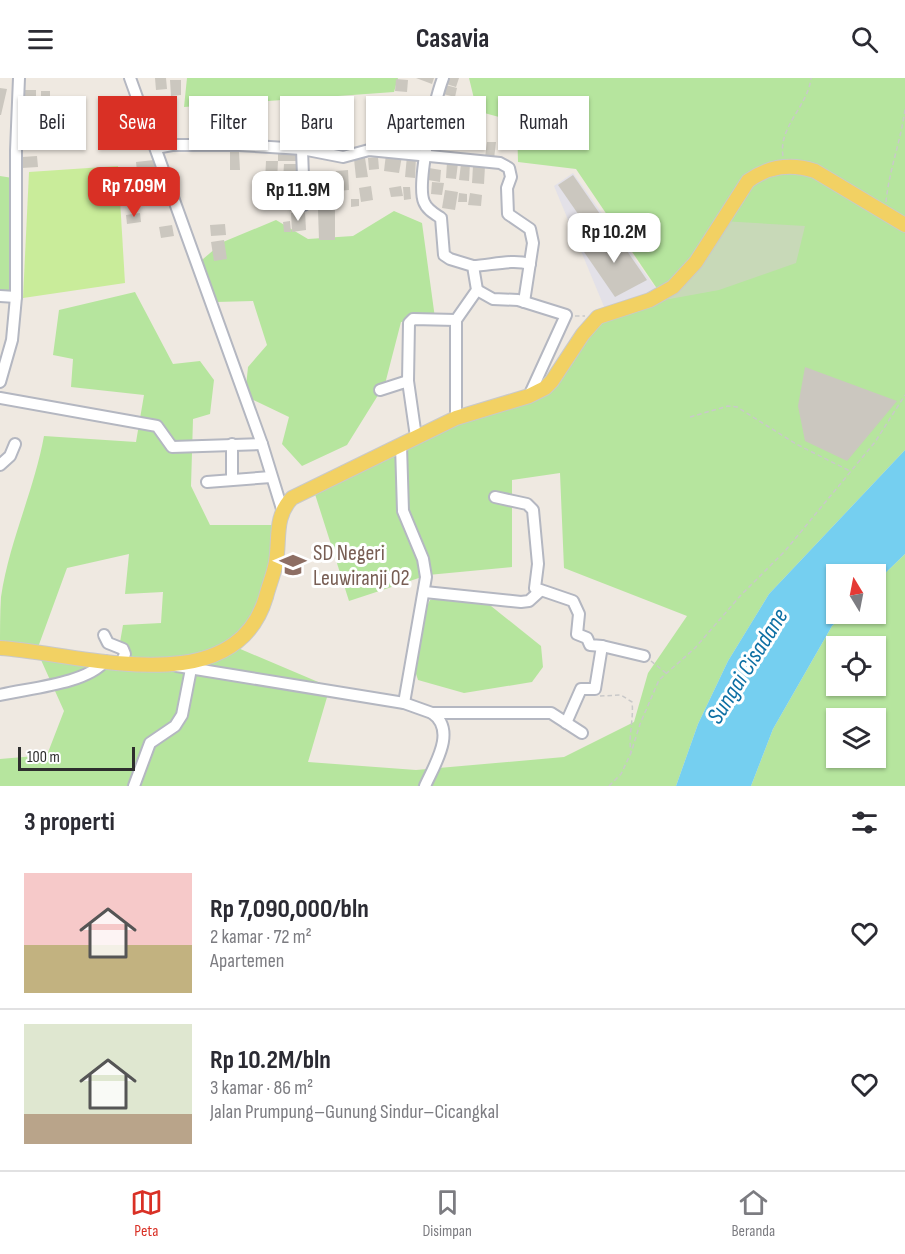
<!DOCTYPE html>
<html lang="id">
<head>
<meta charset="utf-8">
<style>
	body { margin:0; font-family:"Sofia Sans Condensed",sans-serif; background:#f7f7f7; color:#2b2b33; height:100vh; display:flex; flex-direction:column; font-size:22px; white-space:nowrap }
	* { box-sizing:border-box; margin:0 }
	p { font-size:20px; color:#7c7c81 }
	.icon { flex:none; width:33px; height:33px; fill:none; stroke:currentColor; stroke-width:2; stroke-linecap:round; stroke-linejoin:round }
	.map { position:relative; height:708px; overflow:hidden }
	.drawer { display:flex; flex-direction:column; background:#fff; flex:1 }
	.drawer>* { flex:none }
	.hud { position:absolute; left:18px; top:18px; width:600px; height:54px; display:flex; gap:12px }
	.needle { width:39px; rotate:350deg }
	.fabs { position:absolute; left:826px; top:486px; display:grid; gap:12px }
	.fabs a { display:grid; place-items:center; width:60px; height:60px; border-radius:0px; background:#fff; box-shadow:0 2px 4px #0004; font-size:30px }
	.scale { position:absolute; left:18px; bottom:15px; width:117px; box-sizing:border-box; padding-left:6px; border:3px solid #2e2e2e; border-top:0; font-size:16px; line-height:21px; white-space:nowrap; color:#2e2e2e; -webkit-text-stroke:4px #fff; paint-order:stroke }
	.price { position:absolute; translate:-50% -51px; padding:0 14px; border-radius:12px; background:#fff; color:#222; font-size:20px; line-height:39px; filter:drop-shadow(0 2px 3px #0008) }
	.price::after { content:''; position:absolute; left:50%; top:36px; width:18px; height:14px; margin-left:-9px; background:inherit; clip-path:polygon(0 0,100% 0,50% 100%) }
	.price.current { background:#d93025; color:#fff }
	ul { padding:0; list-style:none }
	li { display:flex; align-items:center; gap:18px; height:150px; padding:0 24px }
	li+li { border-top:2px solid #e1e1e2 }
	li span { display:grid; place-items:center; flex:none; width:168px; height:120px; border-radius:0px; color:#555 }
	li>.icon { margin-inline-start:auto }
	span .icon { width:72px; height:72px; fill:#fffc; stroke-width:1 }
	li b { font-size:26px }
	h2 { display:flex; justify-content:space-between; align-items:center; height:72px; padding:0 24px; font-size:26px }
	.chip { padding:0 21px; border-radius:0px; background:#fff; box-shadow:0 2px 4px #0004; font-size:21px; line-height:54px }
	.chip.current { background:#d93025; color:#fff }
	header { display:flex; justify-content:space-between; align-items:center; height:78px; padding:0 24px; background:#fff; font-size:27px; font-weight:700 }
	.tab-bar { display:flex; justify-content:space-around; align-items:center; height:84px; border-top:2px solid #e1e1e2; background:#fff; font-size:16px; color:#7c7c81 }
	.tab-bar a { display:grid; justify-items:center; gap:3px }
	.tab-bar .current { color:#d93025 }
	.map>svg:first-child { display:block }
	.industrial { fill:#e3e1e8 }
	.green { fill:#b6e59e; fill-rule:evenodd }
	.cemetery { fill:#c8d9b8 }
	.pitch { fill:#c9ec9a }
	.water { fill:#75cff0 }
	.building { fill:#cbc7bf }
	.lines { fill:none; stroke-linecap:round; stroke-linejoin:round }
	.minor-casing { stroke:#b4b7c1; stroke-width:14 }
	.major-casing { stroke:#c9c9c9; stroke-width:16 }
	.path { stroke:#c9c9c9; stroke-width:1.5; stroke-dasharray:4.5 3; stroke-linecap:butt }
	.minor { stroke:#fff; stroke-width:10 }
	.major { stroke:#f2d163; stroke-width:14 }
	.labels { text-anchor:middle; stroke-width:6; stroke-linejoin:round; paint-order:stroke }
	.education-label { font-size:22px; fill:#785e54; stroke:#fff; text-anchor:start }
	.water-label { font-size:24px; font-style:italic; fill:#0d6fa3; stroke:#fff }
</style>
</head>
<body>
<header><svg class="icon" aria-label="menu" viewBox="0 0 24 24"><path d="M4 6h16M4 12h16M4 18h16"/></svg>Casavia<svg class="icon" aria-label="search" viewBox="0 0 24 24"><circle cx="10" cy="10" r="6"/><path d="M15 15l6 6"/></svg></header>
<div class="map">
<svg width="905" height="708" viewBox="0 0 905 708">
	<rect width="100%" height="100%" fill="#efe9e1"/>
	<path class="industrial" d="M 573,95 L 657,212 L 605,231 L 554,108 Z"/>
	<g class="green">
		<path d="M 187,0 L 398,0 L 394,14 L 184,29 Z"/>
		<path d="M 469,0 L 905,0 L 905,372 L 769,516 L 728,583 L 698,646 L 676,708 L 0,708 L 0,681 L 47,677 L 64,633 L 37,573 L 0,570 C 0,553 0,535 1,519 C 9,464 34,413 44,358 L 136,364 L 144,317 L 71,309 L 73,281 L 53,277 L 59,232 L 135,214 L 173,286 L 200,283 L 214,302 L 210,336 L 193,341 L 191,408 L 210,447 L 281,447 L 255,552 L 238,570 L 330,609 L 308,684 L 416,692 L 564,679 L 634,644 L 648,595 L 687,538 L 564,490 L 560,395 L 512,402 L 512,489 L 428,497 L 349,523 L 314,413 L 443,348 L 543,313 L 577,259 L 603,241 L 664,221 L 576,91 L 518,84 L 517,44 L 477,33 ZM 129,476 L 125,516 L 163,514 L 161,545 L 123,547 L 116,587 L 37,572 L 67,490 Z"/>
		<path d="M 0,98 L 19,101 L 11,224 L 0,225 Z"/>
		<path d="M 394,133 L 422,145 L 435,240 L 401,244 L 385,306 L 347,367 L 302,388 L 282,366 L 289,339 L 245,318 L 248,289 L 267,267 L 253,223 L 216,224 L 196,187 L 223,164 L 276,142 L 308,161 L 353,158 Z"/>
		<path d="M 905,476 L 905,708 L 751,708 L 773,651 L 832,548 L 844,536 L 876,536 L 876,504 ZM 837,568 L 876,568 L 876,608 L 837,608 ZM 837,640 L 876,640 L 876,680 L 837,680 Z"/>
		<path d="M 453,514 L 486,524 L 541,568 L 543,589 L 532,604 L 464,615 L 418,602 L 407,568 L 430,522 Z"/>
	</g>
	<path class="cemetery" d="M 722,143 L 805,148 L 796,185 L 719,212 L 664,222 Z"/>
	<path class="pitch" d="M 118,88 L 125,205 L 23,220 L 29,94 Z"/>
	<path class="water" d="M 905,372 L 905,476 L 876,504 L 876,496 L 837,496 L 837,536 L 844,536 L 832,548 L 773,651 L 751,708 L 676,708 L 698,646 L 728,583 L 769,516 Z"/>
	<g class="building">
		<path d="M 155,0 L 166,0 L 167,11 L 156,12 Z"/>
		<path d="M 416,0 L 434,0 L 432,6 Z"/>
		<path d="M 449,0 L 459,0 L 456,9 L 446,6 Z"/>
		<path d="M 396,1 L 408,2 L 407,14 L 395,13 Z"/>
		<path d="M 170,2 L 181,2 L 181,17 L 171,18 Z"/>
		<path d="M 442,6 L 457,10 L 455,19 L 439,15 Z"/>
		<path d="M 0,10 L 7,11 L 1,37 L 0,37 Z"/>
		<rect x="24" y="12" width="12" height="18"/>
		<rect x="41" y="13" width="9" height="14"/>
		<path d="M 249,20 L 249,28 L 239,29 L 238,21 Z"/>
		<path d="M 393,20 L 396,35 L 388,37 L 386,21 Z"/>
		<path d="M 403,20 L 420,21 L 420,28 L 403,27 Z"/>
		<path d="M 448,20 L 455,22 L 453,31 L 445,29 Z"/>
		<path d="M 436,28 L 450,31 L 447,41 L 433,37 Z"/>
		<path d="M 259,29 L 260,41 L 240,42 L 239,30 Z"/>
		<path d="M 206,33 L 207,40 L 198,41 L 197,34 Z"/>
		<path d="M 234,35 L 236,59 L 210,61 L 208,38 Z"/>
		<path d="M 409,44 L 421,45 L 420,63 L 407,62 Z"/>
		<rect x="384" y="50" width="6" height="16"/>
		<path d="M 435,51 L 448,52 L 447,70 L 434,70 Z"/>
		<path d="M 394,52 L 407,53 L 406,68 L 393,67 Z"/>
		<path d="M 454,52 L 465,53 L 464,69 L 452,67 Z"/>
		<path d="M 476,55 L 485,57 L 481,72 L 472,69 Z"/>
		<path d="M 341,58 L 351,58 L 350,69 L 340,69 Z"/>
		<path d="M 337,60 L 337,70 L 329,70 L 328,61 Z"/>
		<path d="M 487,64 L 496,64 L 494,81 L 485,80 Z"/>
		<path d="M 278,73 L 298,74 L 298,83 L 278,83 Z"/>
		<path d="M 230,74 L 239,74 L 240,92 L 230,92 Z"/>
		<path d="M 386,76 L 402,78 L 399,95 L 384,93 Z"/>
		<path d="M 37,78 L 38,89 L 22,90 L 22,79 Z"/>
		<path d="M 407,78 L 416,79 L 415,100 L 405,99 Z"/>
		<path d="M 378,79 L 379,91 L 369,92 L 368,80 Z"/>
		<path d="M 365,80 L 368,99 L 356,100 L 354,81 Z"/>
		<path d="M 154,82 L 155,90 L 137,93 L 136,84 Z"/>
		<path d="M 266,83 L 278,83 L 277,104 L 265,103 Z"/>
		<path d="M 447,84 L 458,85 L 456,101 L 446,100 Z"/>
		<path d="M 284,86 L 297,86 L 297,103 L 283,102 Z"/>
		<path d="M 461,86 L 470,86 L 469,103 L 459,102 Z"/>
		<path d="M 473,88 L 485,88 L 484,106 L 472,105 Z"/>
		<path d="M 429,90 L 441,92 L 440,104 L 428,102 Z"/>
		<path d="M 348,92 L 349,112 L 338,113 L 336,93 Z"/>
		<path d="M 136,95 L 138,113 L 123,115 L 121,97 Z"/>
		<path d="M 573,97 L 600,136 L 585,146 L 558,107 Z"/>
		<path d="M 432,104 L 444,105 L 442,117 L 431,116 Z"/>
		<path d="M 371,108 L 373,122 L 361,124 L 359,110 Z"/>
		<path d="M 401,108 L 403,118 L 391,119 L 389,110 Z"/>
		<path d="M 403,109 L 410,109 L 411,121 L 404,122 Z"/>
		<path d="M 445,112 L 458,114 L 455,132 L 442,130 Z"/>
		<path d="M 288,114 L 299,114 L 299,127 L 288,126 Z"/>
		<path d="M 316,115 L 332,118 L 330,129 L 314,125 Z"/>
		<path d="M 459,115 L 467,116 L 467,124 L 458,124 Z"/>
		<path d="M 470,115 L 482,117 L 481,128 L 468,127 Z"/>
		<path d="M 351,121 L 359,121 L 359,128 L 351,129 Z"/>
		<path d="M 318,132 L 335,132 L 335,162 L 319,162 Z"/>
		<path d="M 305,133 L 306,152 L 292,154 L 291,135 Z"/>
		<path d="M 140,135 L 141,144 L 127,146 L 126,137 Z"/>
		<path d="M 290,143 L 291,154 L 284,154 L 283,144 Z"/>
		<path d="M 225,146 L 226,157 L 211,158 L 210,147 Z"/>
		<path d="M 172,147 L 174,158 L 161,160 L 159,149 Z"/>
		<path d="M 612,151 L 647,202 L 615,219 L 582,171 Z"/>
		<path d="M 224,162 L 227,181 L 214,183 L 211,164 Z"/>
		<path d="M 805,289 L 897,323 L 847,383 L 805,363 L 798,328 Z"/>
	</g>
	<g class="lines">
		<g class="minor-casing">
			<g id="minor">
				<path d="M 130,0 L 262,366 L 282,431"/>
				<path d="M 443,0 C 435,21 416,106 424,124 C 427,132 435,136 441,140 L 444,177 L 450,181 L 473,188 L 477,212 L 456,242 L 456,340"/>
				<path d="M 156,70 L 172,67 L 239,67 L 302,71 L 343,79 L 369,72 L 500,85 L 509,90 L 511,99 L 507,110 L 508,136 L 530,151 L 533,165 L 524,224"/>
				<path d="M 302,71 L 304,127"/>
				<path d="M 473,188 C 492,187 512,181 530,186"/>
				<path d="M 477,212 L 493,221 L 518,222 L 566,237 L 529,318"/>
				<path d="M 0,218 L 16,219"/>
				<path d="M 408,303 L 409,245 L 413,241 L 456,242"/>
				<path d="M 0,304 L 12,262 L 16,219 L 16,73 L 19,0"/>
				<path d="M 380,312 L 408,303 L 416,359"/>
				<path d="M 0,320 L 157,348 L 172,369 L 262,366"/>
				<path d="M 401,367 L 403,433 L 423,481 L 426,499 L 404,625"/>
				<path d="M 0,387 L 10,378 L 15,366"/>
				<path d="M 232,400 L 232,366"/>
				<path d="M 207,404 L 271,399"/>
				<path d="M 495,419 L 527,426 L 533,432 L 538,486 L 535,510 L 573,523 L 579,536 L 577,556 L 587,560 L 590,567 L 602,568"/>
				<path d="M 425,514 L 521,524 L 529,523 L 540,513"/>
				<path d="M 104,557 L 108,565 L 123,571 L 125,576 L 121,585"/>
				<path d="M 177,588 L 404,625 L 432,635 L 551,635 L 582,655"/>
				<path d="M 0,617 C 29,610 86,606 105,583"/>
				<path d="M 566,645 L 581,611 L 595,611 L 602,568 L 644,578"/>
				<path d="M 134,708 L 150,665 L 175,648 L 182,637 L 191,591"/>
				<path d="M 425,708 C 435,686 457,652 432,635"/>
			</g>
		</g>
		<g class="major-casing">
			<path id="major" d="M 0,570 C 80,575 234,627 266,519 C 269,507 274,496 276,484 C 280,460 274,439 292,420 L 456,340 L 529,318 L 545,310 L 552,303 L 583,256 L 598,239 L 650,222 L 673,209 L 696,184 L 748,103 C 769,88 790,85 815,93 L 905,147"/>
		</g>
		<g class="path">
			<path d="M 783,78 C 778,49 808,28 811,0"/>
			<path d="M 886,124 C 889,92 901,63 905,31"/>
			<path d="M 575,238 L 585,238"/>
			<path d="M 690,339 L 728,328 L 737,329 L 796,366 L 850,393"/>
			<path d="M 651,583 L 666,595"/>
			<path d="M 600,618 L 621,617 L 632,624 C 634,641 628,658 631,675"/>
			<path d="M 609,708 L 621,696 L 631,675 L 640,646 L 659,602 L 695,570 L 741,517 L 785,473 L 875,364 L 905,317"/>
		</g>
		<use href="#minor" class="minor"/>
		<use href="#major" class="major"/>
	</g>
	<defs>
		<g id="school-bare" transform="scale(2.07)"><path d="M0-5L7-2L0 1L-7-2ZM-4 1L0 2.5L4 1V4Q0 6-4 4Z" fill="#8d6e63" stroke="#fff" stroke-width="2.5" paint-order="stroke"/></g>
	</defs>
	<g fill-rule="evenodd">
		<use href="#school-bare" x="293" y="487"/>
	</g>
	<g class="labels">
		<g class="education-label">
			<text x="313" y="482">SD Negeri<tspan x="313" dy="25">Leuwiranji 02</tspan></text>
		</g>
		<g class="water-label">
			<text transform="translate(747 588) rotate(-58)" y="8">Sungai Cisadane</text>
		</g>
	</g>
</svg>
<div class="fabs">
<a><svg class="needle" viewBox="-14 -14 28 28"><path d="M0-13l5 13h-10z" fill="#e53935"/><path d="M0 13l5-13h-10z" fill="#7c7c81"/></svg></a>
<a><svg class="icon" aria-label="locate" viewBox="0 0 24 24"><circle cx="12" cy="12" r="6"/><path d="M12 2v4M12 18v4M2 12h4M18 12h4"/></svg></a>
<a><svg class="icon" aria-label="layers" viewBox="0 0 24 24"><path d="M12 4l9 5-9 5-9-5zM3 14l9 5 9-5"/></svg></a>
</div>
<div class="scale">100 m</div>
<b class="price current" style="left:134px;top:140px">Rp 7.09M</b>
<b class="price" style="left:298px;top:144px">Rp 11.9M</b>
<b class="price" style="left:614px;top:186px">Rp 10.2M</b>
<div class="hud">
<a class="chip">Beli</a>
<a class="chip current">Sewa</a>
<a class="chip">Filter</a>
<a class="chip">Baru</a>
<a class="chip">Apartemen</a>
<a class="chip">Rumah</a>
</div>
</div>
<section class="drawer">
<h2>3 properti<svg class="icon" aria-label="filters" viewBox="0 0 24 24"><path d="M4 7h16M4 17h16"/><circle cx="9" cy="7" r="2"/><circle cx="15" cy="17" r="2"/></svg></h2>
<ul>
<li><span style="background:linear-gradient(#f6c9c9 60%,#c2b280 0)"><svg class="icon" aria-label="home" viewBox="0 0 24 24"><path d="M3 11l9-7 9 7M6 9v11h12V9"/></svg></span><div><b>Rp 7,090,000/bln</b><p>2 kamar · 72 m²</p><p>Apartemen</p></div><svg class="icon" aria-label="heart" viewBox="0 0 24 24"><path d="M12 20l-8-8c-3-5 5-10 8-4 3-6 11-1 8 4z"/></svg></li>
<li><span style="background:linear-gradient(#dfe7d0 75%,#b9a48a 0)"><svg class="icon" aria-label="home" viewBox="0 0 24 24"><path d="M3 11l9-7 9 7M6 9v11h12V9"/></svg></span><div><b>Rp 10.2M/bln</b><p>3 kamar · 86 m²</p><p>Jalan Prumpung–Gunung Sindur–Cicangkal</p></div><svg class="icon" aria-label="heart" viewBox="0 0 24 24"><path d="M12 20l-8-8c-3-5 5-10 8-4 3-6 11-1 8 4z"/></svg></li>
</ul>
</section>
<nav class="tab-bar">
<a class="current"><svg class="icon" aria-label="map" viewBox="0 0 24 24"><path d="M3 6l6-2 6 2 6-2v14l-6 2-6-2-6 2zM9 4v14M15 6v14"/></svg>Peta</a>
<a><svg class="icon" aria-label="saved" viewBox="0 0 24 24"><path d="M7 4h10v16l-5-4-5 4z"/></svg>Disimpan</a>
<a><svg class="icon" aria-label="home" viewBox="0 0 24 24"><path d="M3 11l9-7 9 7M6 9v11h12V9"/></svg>Beranda</a>
</nav>
</body>
</html>
